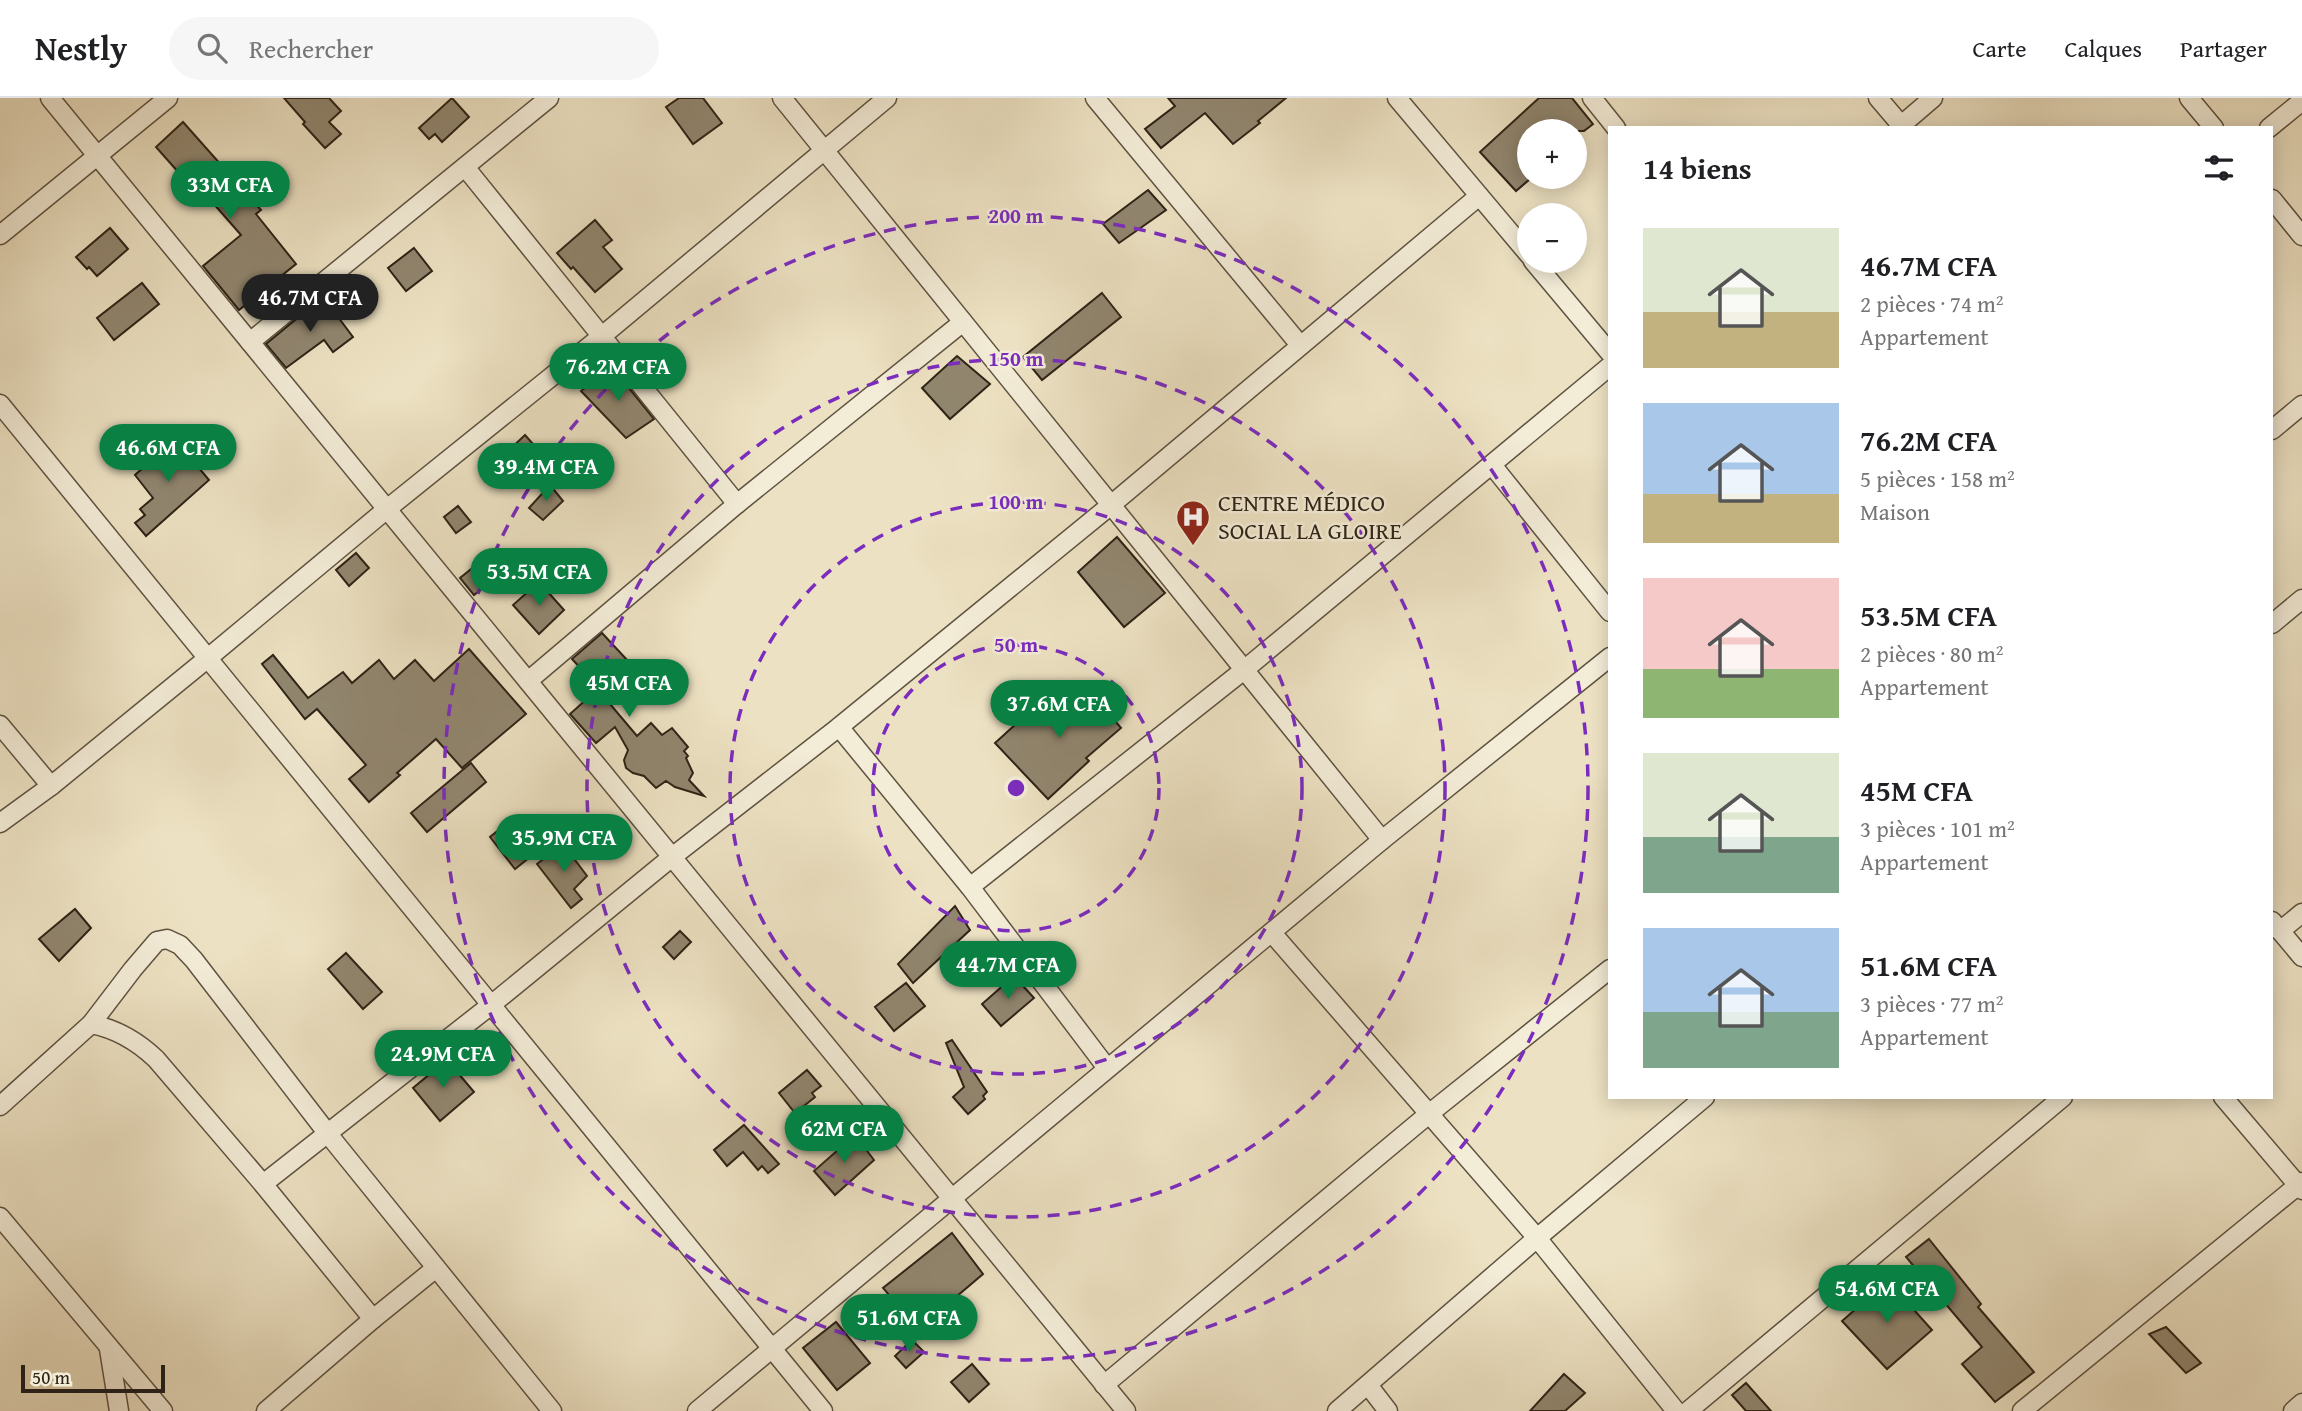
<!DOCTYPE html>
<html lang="fr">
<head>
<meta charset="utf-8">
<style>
	body { margin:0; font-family:"Gentium Book Plus",serif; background:#f6f6f6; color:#202124; height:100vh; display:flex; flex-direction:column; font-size:26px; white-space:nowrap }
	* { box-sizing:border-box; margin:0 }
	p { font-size:23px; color:#757577 }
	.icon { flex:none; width:38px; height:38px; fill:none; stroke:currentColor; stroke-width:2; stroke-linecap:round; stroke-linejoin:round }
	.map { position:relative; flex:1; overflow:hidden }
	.details { position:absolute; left:1608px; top:28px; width:665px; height:973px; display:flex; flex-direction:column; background:#fff; border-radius:0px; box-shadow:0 4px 18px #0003 }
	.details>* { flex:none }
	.tools { position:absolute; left:1517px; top:21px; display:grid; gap:14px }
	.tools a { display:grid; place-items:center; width:70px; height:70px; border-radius:50%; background:#fff; box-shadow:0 4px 18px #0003; font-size:35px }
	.scale { position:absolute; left:21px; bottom:18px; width:144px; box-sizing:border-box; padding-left:7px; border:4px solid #2e2316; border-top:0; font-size:19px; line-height:24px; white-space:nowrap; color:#2e2316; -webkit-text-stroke:5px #f3ecd7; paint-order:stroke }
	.price { position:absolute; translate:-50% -60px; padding:0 16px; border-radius:24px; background:#0b8043; color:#fff; font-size:23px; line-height:46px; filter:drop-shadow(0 2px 4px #0008) }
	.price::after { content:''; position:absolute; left:50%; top:42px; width:21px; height:16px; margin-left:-10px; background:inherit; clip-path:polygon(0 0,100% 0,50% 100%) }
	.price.on { background:#222; color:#fff }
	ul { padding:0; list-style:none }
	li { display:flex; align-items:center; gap:21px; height:175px; padding:0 35px }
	li span { display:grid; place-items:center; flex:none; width:196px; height:140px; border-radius:0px; color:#555 }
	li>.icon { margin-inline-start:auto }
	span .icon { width:84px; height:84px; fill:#fffc; stroke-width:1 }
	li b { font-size:30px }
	h2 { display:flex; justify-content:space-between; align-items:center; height:84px; padding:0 35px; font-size:30px }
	header { display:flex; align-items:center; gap:42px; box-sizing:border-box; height:98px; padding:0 35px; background:#fff; border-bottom:2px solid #e0e0e0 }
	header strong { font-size:33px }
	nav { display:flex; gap:38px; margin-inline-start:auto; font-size:24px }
	.search { width:490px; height:63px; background:#f6f6f6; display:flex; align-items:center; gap:18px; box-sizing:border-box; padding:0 24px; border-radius:38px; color:#757577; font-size:26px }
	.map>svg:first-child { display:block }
	.building { fill:#91866f; stroke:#2e2316; stroke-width:2 }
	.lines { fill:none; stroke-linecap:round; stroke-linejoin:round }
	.street-casing { stroke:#5e5241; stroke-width:21 }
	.street { stroke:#f3ecd7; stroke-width:18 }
	.ring { fill:none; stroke:#7b2cbf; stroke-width:3.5; stroke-dasharray:12 9 }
	.labels { text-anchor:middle; stroke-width:5; stroke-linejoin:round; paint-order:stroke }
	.poi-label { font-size:24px; fill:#2e2316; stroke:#f3ecd7; text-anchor:start }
	.centre { fill:#7b2cbf; stroke:#f3ecd7; stroke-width:3.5 }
	.ring-label { font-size:21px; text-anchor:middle; font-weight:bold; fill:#7b2cbf; stroke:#f3ecd7; stroke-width:5; stroke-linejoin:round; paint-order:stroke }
</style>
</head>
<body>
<header>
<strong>Nestly</strong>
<div class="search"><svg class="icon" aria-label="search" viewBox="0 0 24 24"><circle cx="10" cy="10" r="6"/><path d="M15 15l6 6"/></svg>Rechercher</div>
<nav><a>Carte</a><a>Calques</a><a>Partager</a></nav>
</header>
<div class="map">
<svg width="2302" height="1313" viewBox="0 0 2302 1313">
	<rect width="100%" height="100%" fill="#ece1c2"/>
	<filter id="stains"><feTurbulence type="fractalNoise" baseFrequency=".00286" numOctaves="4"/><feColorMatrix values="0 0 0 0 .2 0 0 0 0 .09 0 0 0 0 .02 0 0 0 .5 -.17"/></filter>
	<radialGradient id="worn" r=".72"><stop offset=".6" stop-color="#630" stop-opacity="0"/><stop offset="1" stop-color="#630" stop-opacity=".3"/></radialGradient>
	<g class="building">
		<path d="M 284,0 L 329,0 L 341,13 L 329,24 L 341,36 L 325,50 L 303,26 L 305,24 Z"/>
		<path d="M 452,0 L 469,19 L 442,44 L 435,36 L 429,41 L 419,30 Z"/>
		<path d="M 679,0 L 703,0 L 722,25 L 693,46 L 666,9 Z"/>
		<path d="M 1168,0 L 1286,0 L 1258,23 L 1260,25 L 1233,46 L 1205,15 L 1161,50 L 1145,31 L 1175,8 Z"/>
		<path d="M 1539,0 L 1572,0 L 1593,26 L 1584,33 L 1530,33 L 1530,81 L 1516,93 L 1480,54 Z"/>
		<path d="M 183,24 L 261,112 L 256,116 L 296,166 L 239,212 L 203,168 L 241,137 L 199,89 L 195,93 L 156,49 Z"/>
		<path d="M 1148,92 L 1166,112 L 1119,145 L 1103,126 Z"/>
		<path d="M 595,122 L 612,142 L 603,149 L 622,171 L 595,194 L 573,169 L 571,171 L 557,155 Z"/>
		<path d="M 110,130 L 128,151 L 97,178 L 89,169 L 87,171 L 76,159 Z"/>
		<path d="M 414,150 L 432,173 L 406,193 L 388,170 Z"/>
		<path d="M 142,185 L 159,206 L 114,242 L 97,220 Z"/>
		<path d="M 1102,195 L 1121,219 L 1042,282 L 1023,259 Z"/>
		<path d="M 323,199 L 353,239 L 333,254 L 324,242 L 286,270 L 266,246 Z"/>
		<path d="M 957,258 L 990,286 L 950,321 L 922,290 Z"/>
		<path d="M 612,269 L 654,321 L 626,340 L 581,293 Z"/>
		<path d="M 525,337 L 548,363 L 535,382 L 508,353 Z"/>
		<path d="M 177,340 L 195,361 L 193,363 L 209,382 L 146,438 L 135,425 L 145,417 L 140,411 L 153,400 L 135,377 Z"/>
		<path d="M 550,387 L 563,403 L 543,422 L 529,410 Z"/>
		<path d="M 458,408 L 471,424 L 456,435 L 444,419 Z"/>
		<path d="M 1117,439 L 1165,495 L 1124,529 L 1078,474 Z"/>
		<path d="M 356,455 L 369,470 L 349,488 L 336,472 Z"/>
		<path d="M 475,468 L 489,485 L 474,497 L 460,480 Z"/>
		<path d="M 539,484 L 564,512 L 539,536 L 513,507 Z"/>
		<path d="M 602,535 L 641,577 L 610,606 L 637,638 L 651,625 L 662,637 L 672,630 L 688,649 L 684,653 L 688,658 L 686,660 L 693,675 L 689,682 L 704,698 L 675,689 L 666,683 L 656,690 L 644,678 L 633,675 L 626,670 L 624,662 L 628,652 L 615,629 L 596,645 L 570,616 L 599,590 L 572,561 Z"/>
		<path d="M 469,551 L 526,616 L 462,670 L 436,641 L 397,675 L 400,677 L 369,704 L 349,681 L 366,667 L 317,611 L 305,621 L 262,566 L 273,557 L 308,600 L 343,574 L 352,585 L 379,562 L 394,581 L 415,562 L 434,583 Z"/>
		<path d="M 1082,584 L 1121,630 L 1086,660 L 1089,663 L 1048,701 L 995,645 L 1037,607 L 1046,617 Z"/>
		<path d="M 471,665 L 486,684 L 427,734 L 411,715 Z"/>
		<path d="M 505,727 L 530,759 L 515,771 L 490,739 Z"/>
		<path d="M 563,746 L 587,778 L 574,791 L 582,801 L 571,810 L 537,766 Z"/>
		<path d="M 955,808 L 970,832 L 913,885 L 898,866 Z"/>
		<path d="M 75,811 L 91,830 L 59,863 L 39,841 Z"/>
		<path d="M 680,833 L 691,844 L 674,861 L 663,849 Z"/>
		<path d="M 346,855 L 382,894 L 363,911 L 328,871 Z"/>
		<path d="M 1014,878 L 1034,900 L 1001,928 L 982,906 Z"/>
		<path d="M 906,885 L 925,908 L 894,933 L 875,909 Z"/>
		<path d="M 952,942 L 987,994 L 983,998 L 985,1001 L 968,1016 L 953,999 L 964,989 L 946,945 Z"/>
		<path d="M 447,962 L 474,994 L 440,1023 L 413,990 Z"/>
		<path d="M 807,972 L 821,988 L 812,995 L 815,999 L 795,1015 L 779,995 Z"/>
		<path d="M 744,1027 L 779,1066 L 768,1075 L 762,1068 L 758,1072 L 743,1054 L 727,1068 L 714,1052 Z"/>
		<path d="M 855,1037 L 874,1062 L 835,1097 L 814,1073 Z"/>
		<path d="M 952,1135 L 983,1176 L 918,1231 L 883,1190 Z"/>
		<path d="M 1929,1141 L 1981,1206 L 1978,1209 L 2034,1274 L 1995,1304 L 1962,1266 L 1982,1249 L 1906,1159 Z"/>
		<path d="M 1888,1183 L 1932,1232 L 1887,1271 L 1842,1223 Z"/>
		<path d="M 836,1224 L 870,1265 L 837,1292 L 803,1250 Z"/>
		<path d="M 2166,1229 L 2201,1265 L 2186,1275 L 2149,1236 Z"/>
		<path d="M 912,1242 L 924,1254 L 906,1270 L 895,1258 Z"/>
		<path d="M 972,1266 L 989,1286 L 969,1304 L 951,1284 Z"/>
		<path d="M 1564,1276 L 1585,1295 L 1565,1313 L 1530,1313 Z"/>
		<path d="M 1746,1285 L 1771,1313 L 1746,1313 L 1732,1297 Z"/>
	</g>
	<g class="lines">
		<g class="street-casing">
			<g id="street">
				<path d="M 50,0 L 1126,1313"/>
				<path d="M 782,0 L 1382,742"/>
				<path d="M 1095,0 L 1300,247"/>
				<path d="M 1397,0 L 1530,158"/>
				<path d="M 1592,0 L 1616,30"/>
				<path d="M 1878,0 L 1901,27"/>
				<path d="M 2189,0 L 2214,30"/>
				<path d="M 1898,30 L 1933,0"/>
				<path d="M 2269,30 L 2302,3"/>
				<path d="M 465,69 L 737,406"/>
				<path d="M 2272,101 L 2302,138"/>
				<path d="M 0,137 L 168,0"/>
				<path d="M 1533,163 L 1610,255"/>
				<path d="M 250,244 L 549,0"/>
				<path d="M 0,306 L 823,1313"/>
				<path d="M 2272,332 L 2302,307"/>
				<path d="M 1492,367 L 1610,514"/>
				<path d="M 2272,526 L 2302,501"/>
				<path d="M 528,583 L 737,406 L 963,224"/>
				<path d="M 0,627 L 51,688"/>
				<path d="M 839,629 L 970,789 L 1107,970"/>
				<path d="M 0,725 L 51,688 L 208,560 L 387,411 L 602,238 L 887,0"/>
				<path d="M 970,789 L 1244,572 L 1610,268"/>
				<path d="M 2272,823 L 2302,859"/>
				<path d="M 2280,833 L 2302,815"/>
				<path d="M 1272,835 L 1537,1140 L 1676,1313"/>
				<path d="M 91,926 L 133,871 L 157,843 L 167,841 L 180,847 L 194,862 L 328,1036 L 552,1313"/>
				<path d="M 2223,999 L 2302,1092"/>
				<path d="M 0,1008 L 91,926 C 117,931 137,943 156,961 L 263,1086 L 373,1221 L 266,1313"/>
				<path d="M 263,1086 L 491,907 L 672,759 L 839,629 L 1111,407 L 1479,98"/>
				<path d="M 0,1119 L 163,1313"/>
				<path d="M 373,1221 L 436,1170"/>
				<path d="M 109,1251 L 119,1313"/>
				<path d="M 1104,1287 L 1430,1015 L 1610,871"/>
				<path d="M 1368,1287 L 1388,1313"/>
				<path d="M 697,1313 L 1382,742 L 1610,559"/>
				<path d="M 1337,1313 L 1537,1140 L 1705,999"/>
				<path d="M 1688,1313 L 2063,999"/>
				<path d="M 2022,1313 L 2302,1084"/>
				<path d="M 2293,1313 L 2302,1305"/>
			</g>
		</g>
		<use href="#street" class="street"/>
	</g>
	<g class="ring">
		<circle cx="1016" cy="690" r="143"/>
		<circle cx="1016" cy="690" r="286"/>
		<circle cx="1016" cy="690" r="429"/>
		<circle cx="1016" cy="690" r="572"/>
	</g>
	<defs>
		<g id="hospital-pin" transform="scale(1.75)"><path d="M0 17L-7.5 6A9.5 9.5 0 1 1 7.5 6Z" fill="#8f2418" stroke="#f3ecd7"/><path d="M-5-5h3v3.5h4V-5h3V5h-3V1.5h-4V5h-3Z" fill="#fff"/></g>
	</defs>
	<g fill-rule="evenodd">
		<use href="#hospital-pin" x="1193" y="419"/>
	</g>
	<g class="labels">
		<g class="poi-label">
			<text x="1218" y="413">CENTRE MÉDICO<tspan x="1218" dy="28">SOCIAL LA GLOIRE</tspan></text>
		</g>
	</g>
	<circle cx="1016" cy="690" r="10" class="centre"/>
	<g class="ring-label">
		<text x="1016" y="125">200 m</text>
		<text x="1016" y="268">150 m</text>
		<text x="1016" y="411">100 m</text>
		<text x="1016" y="554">50 m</text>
	</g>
	<rect width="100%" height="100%" filter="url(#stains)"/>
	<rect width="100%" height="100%" fill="url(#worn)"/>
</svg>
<div class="tools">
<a>+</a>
<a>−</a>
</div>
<div class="scale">50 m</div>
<b class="price" style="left:230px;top:123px">33M CFA</b>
<b class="price on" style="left:310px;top:236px">46.7M CFA</b>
<b class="price" style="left:618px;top:305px">76.2M CFA</b>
<b class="price" style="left:168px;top:386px">46.6M CFA</b>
<b class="price" style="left:546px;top:405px">39.4M CFA</b>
<b class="price" style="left:539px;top:510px">53.5M CFA</b>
<b class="price" style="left:629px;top:621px">45M CFA</b>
<b class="price" style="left:1059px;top:642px">37.6M CFA</b>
<b class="price" style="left:564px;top:776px">35.9M CFA</b>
<b class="price" style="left:1008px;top:903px">44.7M CFA</b>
<b class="price" style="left:443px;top:992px">24.9M CFA</b>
<b class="price" style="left:844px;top:1067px">62M CFA</b>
<b class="price" style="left:1887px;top:1227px">54.6M CFA</b>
<b class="price" style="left:909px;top:1256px">51.6M CFA</b>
<section class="details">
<h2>14 biens<svg class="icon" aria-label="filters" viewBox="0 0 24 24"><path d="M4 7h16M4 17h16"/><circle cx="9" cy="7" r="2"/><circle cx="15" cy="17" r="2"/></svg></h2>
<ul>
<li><span style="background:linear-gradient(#dfe7d0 60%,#c2b280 0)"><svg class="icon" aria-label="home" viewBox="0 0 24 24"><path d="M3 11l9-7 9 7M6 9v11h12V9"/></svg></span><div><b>46.7M CFA</b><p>2 pièces · 74 m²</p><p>Appartement</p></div></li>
<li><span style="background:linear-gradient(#a9c7e8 65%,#c2b280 0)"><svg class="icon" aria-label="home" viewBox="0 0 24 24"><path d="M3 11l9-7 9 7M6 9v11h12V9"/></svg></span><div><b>76.2M CFA</b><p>5 pièces · 158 m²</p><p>Maison</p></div></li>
<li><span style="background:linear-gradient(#f6c9c9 65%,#8fb573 0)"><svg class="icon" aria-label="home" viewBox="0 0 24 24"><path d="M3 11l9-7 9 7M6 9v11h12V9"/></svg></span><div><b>53.5M CFA</b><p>2 pièces · 80 m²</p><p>Appartement</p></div></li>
<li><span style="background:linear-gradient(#dfe7d0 60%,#7fa58c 0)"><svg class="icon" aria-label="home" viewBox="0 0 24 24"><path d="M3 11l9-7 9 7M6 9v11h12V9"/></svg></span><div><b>45M CFA</b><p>3 pièces · 101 m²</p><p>Appartement</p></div></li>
<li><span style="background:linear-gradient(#a9c7e8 60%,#7fa58c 0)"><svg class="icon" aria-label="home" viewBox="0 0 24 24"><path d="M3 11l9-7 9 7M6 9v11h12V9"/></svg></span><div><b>51.6M CFA</b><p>3 pièces · 77 m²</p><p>Appartement</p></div></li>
</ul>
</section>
</div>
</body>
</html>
